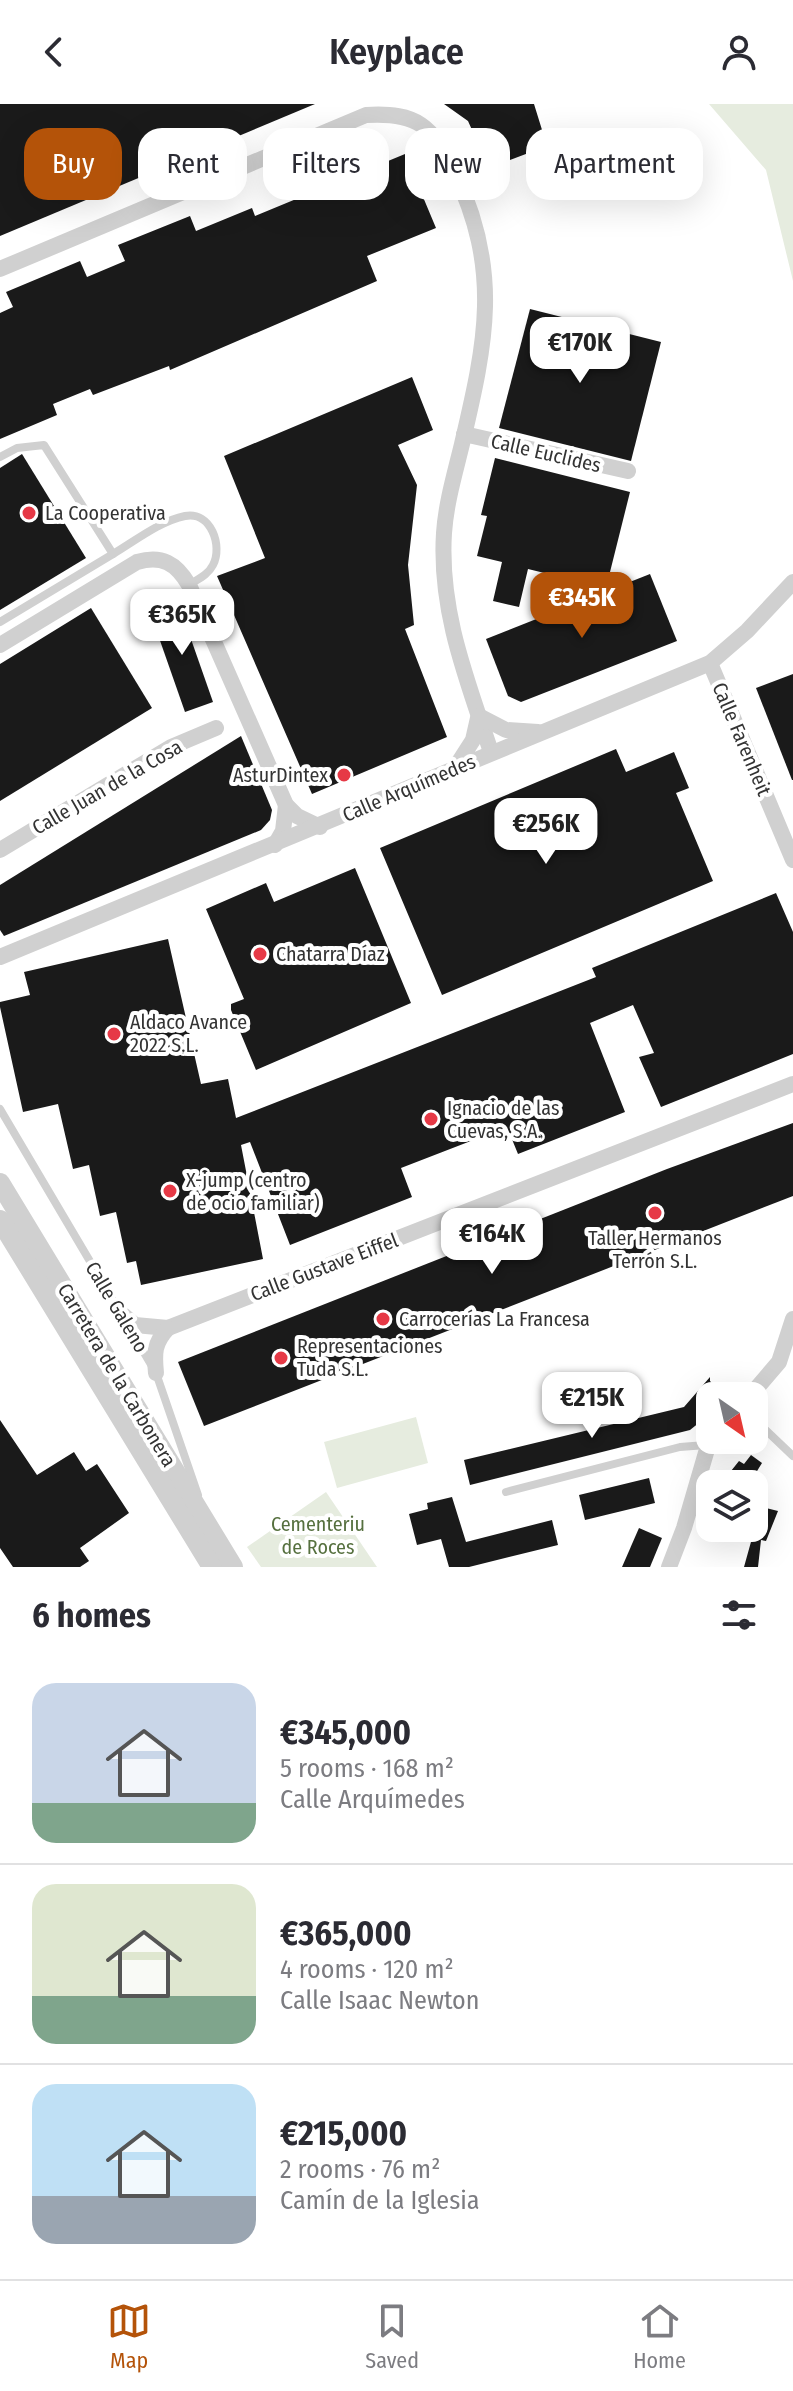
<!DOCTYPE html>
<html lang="en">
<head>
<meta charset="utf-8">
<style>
	body { margin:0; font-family:"Fira Sans Condensed",sans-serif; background:#f7f7f7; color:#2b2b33; height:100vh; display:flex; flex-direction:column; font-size:30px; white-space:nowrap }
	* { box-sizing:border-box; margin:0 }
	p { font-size:26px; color:#7c7c81 }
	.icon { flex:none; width:44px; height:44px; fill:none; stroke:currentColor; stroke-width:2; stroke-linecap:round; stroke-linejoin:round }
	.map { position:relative; height:1463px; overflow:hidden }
	.side { display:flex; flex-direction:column; background:#fff; flex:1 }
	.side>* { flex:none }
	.hud { position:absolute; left:24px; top:24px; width:746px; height:72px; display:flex; gap:16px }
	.needle { width:52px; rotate:146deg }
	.buttons { position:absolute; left:696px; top:1278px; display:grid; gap:16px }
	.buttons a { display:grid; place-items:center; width:72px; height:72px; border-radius:16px; background:#fff; box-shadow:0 8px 32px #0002; font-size:40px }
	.price { position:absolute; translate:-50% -68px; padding:0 18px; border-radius:16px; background:#fff; color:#222; font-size:26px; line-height:52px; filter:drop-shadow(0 2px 4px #0008) }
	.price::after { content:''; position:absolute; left:50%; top:48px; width:24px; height:18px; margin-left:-12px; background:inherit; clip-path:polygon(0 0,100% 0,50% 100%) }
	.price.selected { background:#b45309; color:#fff }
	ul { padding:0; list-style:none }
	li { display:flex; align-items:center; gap:24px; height:200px; padding:0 32px }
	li+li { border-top:2px solid #e1e1e2 }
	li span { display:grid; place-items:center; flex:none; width:224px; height:160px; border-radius:24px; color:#555 }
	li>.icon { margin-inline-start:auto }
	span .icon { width:96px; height:96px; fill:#fffc; stroke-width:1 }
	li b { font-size:34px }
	h2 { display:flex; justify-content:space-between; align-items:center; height:96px; padding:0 32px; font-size:34px }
	.pill { padding:0 28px; border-radius:24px; background:#fff; box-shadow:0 8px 32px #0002; font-size:28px; line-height:72px }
	.pill.selected { background:#b45309; color:#fff }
	header { display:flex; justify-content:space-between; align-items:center; height:104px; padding:0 32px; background:#fff; font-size:36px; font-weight:600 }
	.menu { display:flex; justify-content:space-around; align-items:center; height:112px; border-top:2px solid #e1e1e2; background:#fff; font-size:22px; color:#7c7c81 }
	.menu a { display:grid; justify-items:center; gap:4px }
	.menu .selected { color:#b45309 }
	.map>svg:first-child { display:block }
	.green { fill:#e6ecdf }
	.building { fill:#1a1a1a }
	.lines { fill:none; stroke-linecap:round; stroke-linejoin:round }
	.service { stroke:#d0d0d0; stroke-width:8 }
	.minor { stroke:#d0d0d0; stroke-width:16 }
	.tertiary { stroke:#d0d0d0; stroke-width:20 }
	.poi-dot { fill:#e63946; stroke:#fff; stroke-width:3 }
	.labels { text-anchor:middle; stroke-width:8; stroke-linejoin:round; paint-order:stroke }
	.street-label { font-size:20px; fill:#333; stroke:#fff }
	.poi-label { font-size:20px; fill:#333; stroke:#fff; text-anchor:start }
	.park-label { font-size:20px; fill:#56703f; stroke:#fff }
</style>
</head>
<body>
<header><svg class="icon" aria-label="back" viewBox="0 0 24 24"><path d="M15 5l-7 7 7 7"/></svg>Keyplace<svg class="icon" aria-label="person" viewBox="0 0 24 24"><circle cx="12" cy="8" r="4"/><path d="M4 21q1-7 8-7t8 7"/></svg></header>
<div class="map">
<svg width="793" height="1463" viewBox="0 0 793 1463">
	<rect width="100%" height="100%" fill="#fff"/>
	<g class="green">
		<path d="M 709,0 L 793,0 L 793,177 L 766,66 Z"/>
		<path d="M 416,1313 L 428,1359 L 337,1384 L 324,1338 Z"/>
		<path d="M 326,1388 L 377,1463 L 261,1463 L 247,1443 Z"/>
	</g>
	<g class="building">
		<path d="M 0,0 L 315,0 L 0,132 Z"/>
		<path d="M 444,0 L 534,0 L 547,42 L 489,64 L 468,17 Z"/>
		<path d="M 405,50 L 436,124 L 367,152 L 377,177 L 170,266 L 169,262 L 93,291 L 90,285 L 53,300 L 57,311 L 0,335 L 0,209 L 13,203 L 6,188 L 80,157 L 87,173 L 125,157 L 118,141 L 190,112 L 196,127 L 252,104 L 255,112 Z"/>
		<path d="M 530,205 L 661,238 L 631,357 L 499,324 Z"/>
		<path d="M 412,273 L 433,326 L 398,341 L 417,381 L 408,461 L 414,521 L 405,525 L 447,633 L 312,690 L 217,472 L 265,454 L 224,352 Z"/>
		<path d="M 22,350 L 86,454 L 0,506 L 0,364 Z"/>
		<path d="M 495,354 L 630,388 L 606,484 L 528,465 L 519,503 L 493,497 L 502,458 L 477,452 L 487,412 L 481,411 Z"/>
		<path d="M 650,470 L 677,537 L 521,598 L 508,592 L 486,535 Z"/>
		<path d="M 178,498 L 213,598 L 185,608 L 150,508 Z"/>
		<path d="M 91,504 L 152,604 L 0,697 L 0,560 Z"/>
		<path d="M 793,570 L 793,676 L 792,676 L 756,584 Z"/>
		<path d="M 241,632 L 272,706 L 270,716 L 261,726 L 4,832 L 0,826 L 0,781 Z"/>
		<path d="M 616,645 L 626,668 L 674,648 L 689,684 L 676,689 L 713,777 L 442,891 L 380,744 Z"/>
		<path d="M 355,764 L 411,899 L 256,966 L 231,906 L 231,900 L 244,895 L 206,805 L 266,779 L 274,798 Z"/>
		<path d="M 776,789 L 793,828 L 793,950 L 661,1003 L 639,953 L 654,949 L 633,901 L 590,919 L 625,1008 L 518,1050 L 507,1023 L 401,1064 L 412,1093 L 290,1141 L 250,1038 L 241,1041 L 263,1155 L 141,1181 L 136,1157 L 127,1159 L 116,1108 L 100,1112 L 89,1061 L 73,1065 L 58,1000 L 23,1008 L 0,903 L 0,898 L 30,891 L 24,868 L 168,835 L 201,980 L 228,975 L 236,1014 L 596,873 L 592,864 Z"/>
		<path d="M 793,1019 L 793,1092 L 204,1322 L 178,1258 L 667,1065 Z"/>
		<path d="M 710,1273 L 710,1277 L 725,1292 L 710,1292 L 710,1310 L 690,1326 L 470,1381 L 464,1356 L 684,1303 Z"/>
		<path d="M 0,1316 L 37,1371 L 74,1348 L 86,1367 L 97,1360 L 129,1409 L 80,1444 L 89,1457 L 80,1463 L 13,1463 L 0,1444 Z"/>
		<path d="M 751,1351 L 762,1359 L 749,1380 L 737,1380 L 727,1372 L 739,1357 L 744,1360 Z"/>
		<path d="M 649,1374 L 655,1399 L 585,1416 L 579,1391 Z"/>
		<path d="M 452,1393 L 466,1438 L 552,1416 L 558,1441 L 469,1463 L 449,1463 L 441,1435 L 417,1441 L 409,1410 L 428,1405 L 427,1399 Z"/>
		<path d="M 754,1401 L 778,1407 L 766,1437 L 761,1436 L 758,1463 L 744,1463 L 754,1427 Z"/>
		<path d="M 639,1424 L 662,1434 L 650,1463 L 622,1463 Z"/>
	</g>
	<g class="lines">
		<g class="service">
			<path d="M 0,353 L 17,344 L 44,341 L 113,450 L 0,518"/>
			<path d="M 113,450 C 135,437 160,417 185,412 C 211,407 223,442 213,461 C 208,471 198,475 189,481"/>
			<path d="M 0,1005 L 156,1269 L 198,1391"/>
			<path d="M 754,1315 L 793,1352"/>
			<path d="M 506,1388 L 680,1343 L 706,1341"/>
		</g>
		<g class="minor">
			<path d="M 0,165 L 366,11 C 418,8 432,22 454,67 C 502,166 486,238 462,340 C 455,369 446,399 444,429 C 439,507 467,576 491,648"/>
			<path d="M 464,330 L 628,367"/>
			<path d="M 0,541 L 137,458 C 162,451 176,459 189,481 L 286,701 L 297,712 L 320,723"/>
			<path d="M 710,559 L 793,756"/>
			<path d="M 479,612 L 506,626 L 538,628"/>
			<path d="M 455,664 L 473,636 L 478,614"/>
			<path d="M 275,741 L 283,727 L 286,701"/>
			<path d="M 0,746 L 171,643 L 216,624"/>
			<path d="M 0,853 L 710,559 L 747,527 L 793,478"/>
			<path d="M 122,1210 L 135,1221 L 168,1224 L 793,980"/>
			<path d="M 156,1269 C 154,1249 154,1239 168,1224"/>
			<path d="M 750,1292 L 779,1258 L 793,1215"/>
			<path d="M 669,1463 L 684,1424 L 710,1335"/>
		</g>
		<g class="tertiary">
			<path d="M 0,1079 L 233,1463"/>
			<path d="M 0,1116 L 212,1463"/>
		</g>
	</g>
	<g class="poi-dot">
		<circle cx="29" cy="409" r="8"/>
		<circle cx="344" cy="671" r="8"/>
		<circle cx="260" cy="850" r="8"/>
		<circle cx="114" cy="930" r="8"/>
		<circle cx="431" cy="1015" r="8"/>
		<circle cx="170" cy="1087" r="8"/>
		<circle cx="655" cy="1109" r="8"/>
		<circle cx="383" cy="1215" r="8"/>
		<circle cx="281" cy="1254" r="8"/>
	</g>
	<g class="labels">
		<g class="street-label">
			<text transform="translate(546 349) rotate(13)" y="7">Calle Euclides</text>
			<text transform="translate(742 635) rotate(67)" y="7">Calle Farenheit</text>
			<text transform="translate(107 683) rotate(-30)" y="7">Calle Juan de la Cosa</text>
			<text transform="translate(409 684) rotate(-23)" y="7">Calle Arquímedes</text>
			<text transform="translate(324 1163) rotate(-21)" y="7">Calle Gustave Eiffel</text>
			<text transform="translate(117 1203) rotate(59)" y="7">Calle Galeno</text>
			<text transform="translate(117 1271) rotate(59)" y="7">Carretera de la Carbonera</text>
		</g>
		<g class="poi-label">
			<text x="45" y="416">La Cooperativa</text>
			<text x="328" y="678" text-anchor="end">AsturDintex</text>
			<text x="276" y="857">Chatarra Díaz</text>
			<text x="130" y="925">Aldaco Avance<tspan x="130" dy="23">2022 S.L.</tspan></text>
			<text x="447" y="1011">Ignacio de las<tspan x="447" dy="23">Cuevas, S.A.</tspan></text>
			<text x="186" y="1083">X-jump (centro<tspan x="186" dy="23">de ocio familiar)</tspan></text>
			<text x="655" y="1141" text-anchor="middle">Taller Hermanos<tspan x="655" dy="23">Terrón S.L.</tspan></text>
			<text x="399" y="1222">Carrocerías La Francesa</text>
			<text x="297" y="1249">Representaciones<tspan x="297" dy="23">Tuda S.L.</tspan></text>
		</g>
		<g class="park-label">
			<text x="318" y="1427">Cementeriu<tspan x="318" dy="23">de Roces</tspan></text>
		</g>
	</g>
</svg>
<div class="buttons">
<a><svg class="needle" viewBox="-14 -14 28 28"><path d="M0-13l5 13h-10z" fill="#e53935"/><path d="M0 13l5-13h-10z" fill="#7c7c81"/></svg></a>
<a><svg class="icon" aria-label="layers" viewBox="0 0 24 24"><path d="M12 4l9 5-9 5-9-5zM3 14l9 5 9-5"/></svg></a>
</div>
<b class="price" style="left:580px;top:281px">€170K</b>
<b class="price selected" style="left:582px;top:536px">€345K</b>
<b class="price" style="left:182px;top:553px">€365K</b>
<b class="price" style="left:546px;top:762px">€256K</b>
<b class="price" style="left:492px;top:1172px">€164K</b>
<b class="price" style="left:592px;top:1336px">€215K</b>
<div class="hud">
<a class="pill selected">Buy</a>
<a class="pill">Rent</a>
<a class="pill">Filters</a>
<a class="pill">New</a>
<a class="pill">Apartment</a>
</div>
</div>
<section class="side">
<h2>6 homes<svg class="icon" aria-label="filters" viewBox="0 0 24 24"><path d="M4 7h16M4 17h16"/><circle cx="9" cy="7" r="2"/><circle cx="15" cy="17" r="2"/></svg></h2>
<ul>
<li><span style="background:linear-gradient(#c9d6e8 75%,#7fa58c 0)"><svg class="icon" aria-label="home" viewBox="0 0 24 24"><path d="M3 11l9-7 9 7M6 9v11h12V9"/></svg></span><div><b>€345,000</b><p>5 rooms · 168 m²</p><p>Calle Arquímedes</p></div></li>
<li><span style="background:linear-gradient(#dfe7d0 70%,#7fa58c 0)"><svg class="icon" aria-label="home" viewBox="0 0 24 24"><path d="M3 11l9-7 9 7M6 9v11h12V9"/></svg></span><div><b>€365,000</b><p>4 rooms · 120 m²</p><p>Calle Isaac Newton</p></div></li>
<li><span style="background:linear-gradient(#bfe0f5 70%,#9aa5b1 0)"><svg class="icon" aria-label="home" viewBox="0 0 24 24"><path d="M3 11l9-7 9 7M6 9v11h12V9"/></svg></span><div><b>€215,000</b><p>2 rooms · 76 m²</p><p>Camín de la Iglesia</p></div></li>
</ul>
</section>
<nav class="menu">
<a class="selected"><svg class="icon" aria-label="map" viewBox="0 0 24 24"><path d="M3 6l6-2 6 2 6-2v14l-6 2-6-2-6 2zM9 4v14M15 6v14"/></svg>Map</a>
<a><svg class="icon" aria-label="saved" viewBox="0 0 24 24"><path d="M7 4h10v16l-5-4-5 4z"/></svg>Saved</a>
<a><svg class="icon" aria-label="home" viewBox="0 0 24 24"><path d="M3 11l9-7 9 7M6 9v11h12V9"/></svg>Home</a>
</nav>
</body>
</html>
